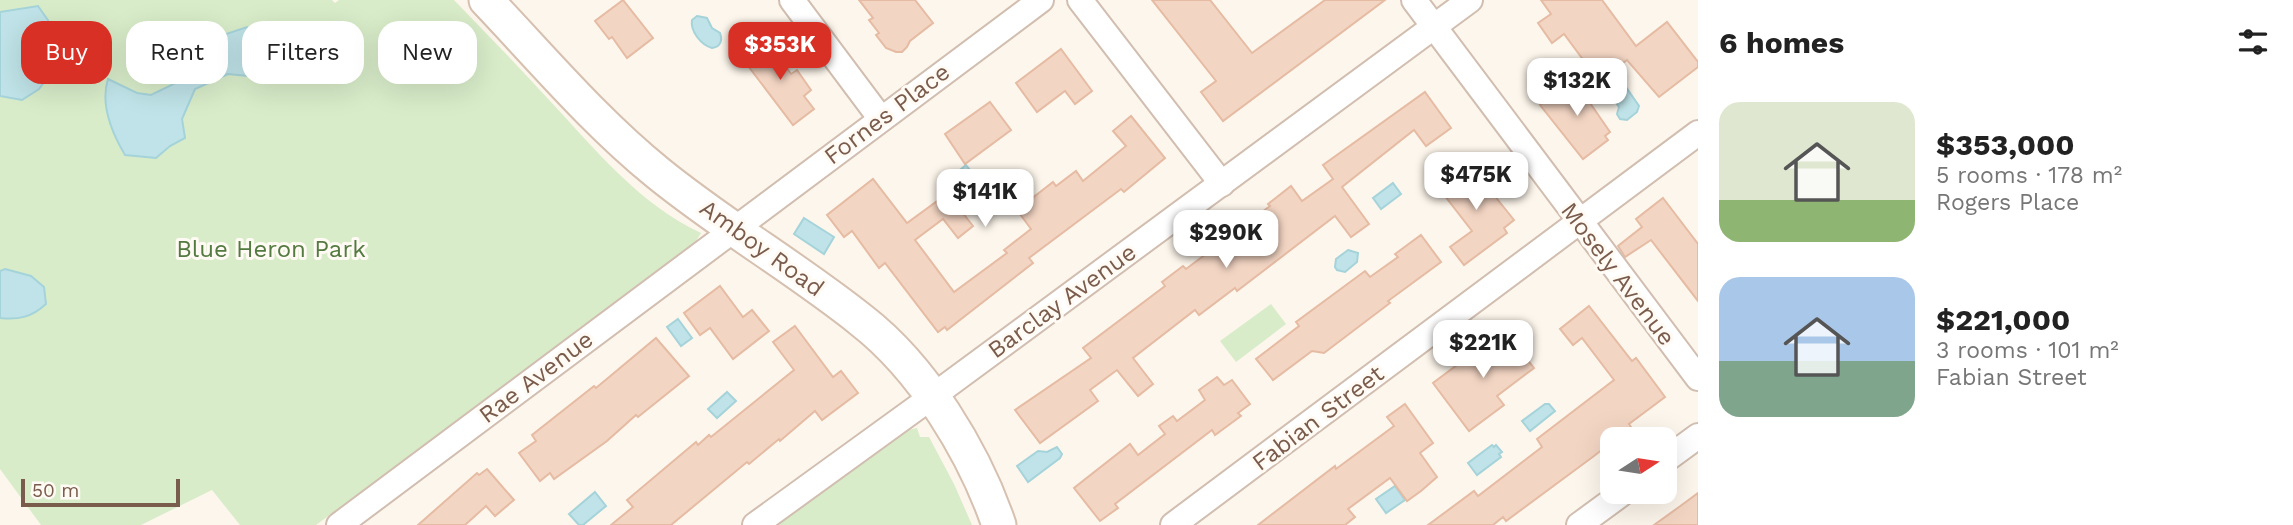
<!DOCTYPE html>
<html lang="en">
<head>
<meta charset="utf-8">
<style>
	body { margin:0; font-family:"Work Sans",sans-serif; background:#f2f2f2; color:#222; height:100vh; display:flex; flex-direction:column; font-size:26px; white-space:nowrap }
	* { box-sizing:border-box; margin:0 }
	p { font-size:23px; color:#767676 }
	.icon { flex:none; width:38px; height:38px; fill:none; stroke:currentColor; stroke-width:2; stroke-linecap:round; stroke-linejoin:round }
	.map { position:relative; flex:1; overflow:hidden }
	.drawer { display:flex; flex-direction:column; background:#fff; width:595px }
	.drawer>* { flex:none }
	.top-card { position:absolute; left:21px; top:21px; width:665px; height:63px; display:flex; gap:14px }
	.needle { width:46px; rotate:78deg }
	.tools { position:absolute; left:1600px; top:427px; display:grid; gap:14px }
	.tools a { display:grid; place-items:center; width:77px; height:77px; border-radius:14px; background:#fff; box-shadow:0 7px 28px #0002; font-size:35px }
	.scale { position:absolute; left:21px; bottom:18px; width:159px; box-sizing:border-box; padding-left:7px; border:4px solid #7a5c4d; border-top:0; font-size:19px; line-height:24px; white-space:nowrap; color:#7a5c4d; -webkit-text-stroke:5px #fffaf3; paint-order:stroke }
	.price { position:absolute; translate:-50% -60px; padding:0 16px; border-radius:14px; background:#fff; color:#222; font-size:23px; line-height:46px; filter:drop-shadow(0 2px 4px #0008) }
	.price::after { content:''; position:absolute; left:50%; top:42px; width:21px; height:16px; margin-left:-10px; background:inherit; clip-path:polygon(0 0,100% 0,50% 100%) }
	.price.active { background:#d93025; color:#fff }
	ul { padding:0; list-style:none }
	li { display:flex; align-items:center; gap:21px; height:175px; padding:0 21px }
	li span { display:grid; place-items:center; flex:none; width:196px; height:140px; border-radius:21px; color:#555 }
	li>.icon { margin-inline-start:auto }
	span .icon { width:84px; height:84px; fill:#fffc; stroke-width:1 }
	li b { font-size:30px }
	h2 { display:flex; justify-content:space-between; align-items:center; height:84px; padding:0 21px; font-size:30px }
	.chip { padding:0 24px; border-radius:21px; background:#fff; box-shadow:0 7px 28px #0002; font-size:24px; line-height:63px }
	.chip.active { background:#d93025; color:#fff }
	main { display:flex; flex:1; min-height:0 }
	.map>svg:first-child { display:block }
	.green { fill:#d8ecc9 }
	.water { fill:#bfe3e8; stroke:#a5d3da; stroke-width:2 }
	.building { fill:#f3d5c3; stroke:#e6bba3; stroke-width:2 }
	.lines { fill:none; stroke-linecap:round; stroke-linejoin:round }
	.street-casing { stroke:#d1beb0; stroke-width:28 }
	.secondary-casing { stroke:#d6c0b0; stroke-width:37 }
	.street { stroke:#fff; stroke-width:24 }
	.secondary { stroke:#fff; stroke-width:33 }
	.labels { text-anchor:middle; stroke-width:6; stroke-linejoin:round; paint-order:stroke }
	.street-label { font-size:24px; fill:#7a5c4d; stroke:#fffaf3 }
	.park-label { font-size:24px; fill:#537a41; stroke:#fffaf3 }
</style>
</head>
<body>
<main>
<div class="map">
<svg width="1698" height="525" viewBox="0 0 1698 525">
	<rect width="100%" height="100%" fill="#fdf6ec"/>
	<g class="green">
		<path d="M 0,0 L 332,0 L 335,3 L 339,0 L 454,0 C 486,33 519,67 550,101 C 596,150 639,204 701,233 L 693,246 L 316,525 L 240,525 L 212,490 L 141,525 L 41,525 L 0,469 Z"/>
		<path d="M 1271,304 L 1286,324 L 1236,362 L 1220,341 Z"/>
		<path d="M 917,428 L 920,437 L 929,437 L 954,484 L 972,525 L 778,525 L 896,437 L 904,431 Z"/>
	</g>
	<g class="water">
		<path d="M 38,6 L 59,36 L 48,48 L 41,61 L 53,70 L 39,89 L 22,100 L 0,96 L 0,12 Z"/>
		<path d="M 697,16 L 707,18 L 712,28 L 720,33 C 723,41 720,47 712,48 C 701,45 690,31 692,20 Z"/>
		<path d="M 247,27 L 268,44 L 275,58 L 258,77 L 228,74 L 195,89 L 182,119 L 185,138 L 170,146 L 156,158 L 125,155 C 112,133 100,104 108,79 L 137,93 L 151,95 L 186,78 L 220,36 Z"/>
		<path d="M 1617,80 L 1621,80 L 1639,106 L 1637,112 L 1627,120 L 1620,119 L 1617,114 L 1619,107 L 1608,91 L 1608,87 Z"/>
		<path d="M 966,165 L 986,191 L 973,202 L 953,176 Z"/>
		<path d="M 1393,183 L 1401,194 L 1381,209 L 1373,198 Z"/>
		<path d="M 804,218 L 834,237 L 824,254 L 794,234 Z"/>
		<path d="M 1348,250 L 1358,253 L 1357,262 L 1345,272 L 1337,270 L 1335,267 L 1336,259 Z"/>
		<path d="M 5,269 L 31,276 L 44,287 L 46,304 C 32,317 19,320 0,318 L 0,271 Z"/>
		<path d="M 678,319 L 692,338 L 681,346 L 667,327 Z"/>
		<path d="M 727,392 L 736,401 L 717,418 L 708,409 Z"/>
		<path d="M 1545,404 L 1549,404 L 1555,411 L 1530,431 L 1522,421 Z"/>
		<path d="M 1492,445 L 1494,447 L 1496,445 L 1502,452 L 1499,454 L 1501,457 L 1477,475 L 1468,463 Z"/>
		<path d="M 1057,447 L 1062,454 L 1060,458 L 1028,482 L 1017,466 L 1038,451 L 1047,452 Z"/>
		<path d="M 1395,486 L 1405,500 L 1386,513 L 1376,499 Z"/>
		<path d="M 595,492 L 606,506 L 583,525 L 579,525 L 569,514 Z"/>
	</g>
	<g class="building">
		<path d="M 623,0 L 653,38 L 627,58 L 612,37 L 609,39 L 595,21 Z"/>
		<path d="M 859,0 L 915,0 L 933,23 L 910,41 L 907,47 L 902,52 L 896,52 L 886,48 L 876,35 L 879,33 L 869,20 L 873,18 Z"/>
		<path d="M 1152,0 L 1210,0 L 1252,53 L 1325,0 L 1385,0 L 1223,121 L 1201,92 L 1216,81 Z"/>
		<path d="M 1541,0 L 1602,0 L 1636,46 L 1667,22 L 1698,62 L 1698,67 L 1659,97 L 1627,60 L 1599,81 L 1564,34 L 1552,43 L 1538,23 L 1551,14 Z"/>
		<path d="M 766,39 L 791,74 L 797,70 L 811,90 L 804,96 L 814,109 L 793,125 L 742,58 Z"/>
		<path d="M 1061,49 L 1092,91 L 1075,104 L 1065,91 L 1037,112 L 1016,83 Z"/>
		<path d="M 1577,78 L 1592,97 L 1588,100 L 1610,132 L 1605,136 L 1608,140 L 1583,159 L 1540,105 Z"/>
		<path d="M 1425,92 L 1451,128 L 1426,146 L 1414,130 L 1342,187 L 1369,224 L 1351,237 L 1335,216 L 1237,291 L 1235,288 L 1199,315 L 1195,310 L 1133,358 L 1153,384 L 1138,396 L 1117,370 L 1090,390 L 1098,401 L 1040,443 L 1015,410 L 1091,358 L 1083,348 L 1165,286 L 1162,282 L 1183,266 L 1186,269 L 1270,206 L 1268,204 L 1291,186 L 1302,201 L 1333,179 L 1323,165 Z"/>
		<path d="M 990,102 L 1011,130 L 965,164 L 945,134 Z"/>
		<path d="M 1131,116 L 1165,158 L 1124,192 L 1121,189 L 1029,258 L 1033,263 L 947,330 L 945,327 L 938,332 L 885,263 L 879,268 L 852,231 L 844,237 L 827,215 L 873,179 L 907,223 L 951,191 L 965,210 L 962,212 L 973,226 L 958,238 L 943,219 L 915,240 L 954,292 L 1007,253 L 1004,250 L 1031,229 L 1017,210 L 1053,182 L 1056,186 L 1076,171 L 1083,181 L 1126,146 L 1113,131 Z"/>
		<path d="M 1476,162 L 1488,176 L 1482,180 L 1514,220 L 1504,228 L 1507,233 L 1464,265 L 1450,247 L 1472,231 L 1445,196 L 1450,191 L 1444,184 L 1465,166 L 1468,169 Z"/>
		<path d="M 1663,198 L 1698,244 L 1698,301 L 1651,240 L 1625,257 L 1618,246 L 1642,227 L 1636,219 Z"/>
		<path d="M 1421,235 L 1441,262 L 1388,301 L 1390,303 L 1324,353 L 1312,351 L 1273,380 L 1256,359 L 1299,326 L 1296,322 L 1365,271 L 1370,277 L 1398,257 L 1395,254 Z"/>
		<path d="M 720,286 L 743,317 L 752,310 L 769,331 L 733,359 L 710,328 L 700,335 L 684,313 Z"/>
		<path d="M 1589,306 L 1632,361 L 1636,358 L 1665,397 L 1629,424 L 1631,427 L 1616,439 L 1612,439 L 1612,442 L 1594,456 L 1506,521 L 1503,517 L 1493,525 L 1428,525 L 1474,491 L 1478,496 L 1542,447 L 1537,439 L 1614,380 L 1582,338 L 1573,345 L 1560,329 Z"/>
		<path d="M 795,326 L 833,377 L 841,371 L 858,393 L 822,420 L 815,411 L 780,441 L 779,439 L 749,464 L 747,462 L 671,525 L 611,525 L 633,507 L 627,500 L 696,442 L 698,445 L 709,435 L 711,437 L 794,370 L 773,342 Z"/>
		<path d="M 1504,330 L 1534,368 L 1497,396 L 1504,405 L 1469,431 L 1433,383 Z"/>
		<path d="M 656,338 L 689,376 L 638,417 L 636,415 L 607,441 L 554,479 L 550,473 L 540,481 L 519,453 L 536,441 L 532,435 L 594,386 L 596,388 Z"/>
		<path d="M 1217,377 L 1224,385 L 1232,380 L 1250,404 L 1238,413 L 1241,416 L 1215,435 L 1212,430 L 1115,504 L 1118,508 L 1100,521 L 1074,488 L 1130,444 L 1138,455 L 1165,434 L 1159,426 L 1173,416 L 1177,421 L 1205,400 L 1199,390 Z"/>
		<path d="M 1405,404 L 1433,443 L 1420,453 L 1437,477 L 1421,491 L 1407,501 L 1390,478 L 1348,509 L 1355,517 L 1345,525 L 1258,525 L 1335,466 L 1336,469 L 1394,426 L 1387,417 Z"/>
		<path d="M 487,469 L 514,500 L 495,516 L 486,506 L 465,525 L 418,525 L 477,473 L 479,475 Z"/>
		<path d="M 1698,493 L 1698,525 L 1654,525 L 1679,507 Z"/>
	</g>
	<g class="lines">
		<g class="street-casing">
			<g id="street">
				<path d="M 792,0 L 881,119"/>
				<path d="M 1080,0 L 1222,184"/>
				<path d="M 1414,0 L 1698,378"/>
				<path d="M 1664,461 L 1698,436"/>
				<path d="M 339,525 L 1041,0"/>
				<path d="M 755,525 L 933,396 L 1470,0"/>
				<path d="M 1173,525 L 1698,133"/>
				<path d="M 1579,525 L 1624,492"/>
			</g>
		</g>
		<g class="secondary-casing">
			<path id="secondary" d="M 486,0 C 542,59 595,122 658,173 C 723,226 796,268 861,320 C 923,368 974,452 999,525"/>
		</g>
		<use href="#street" class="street"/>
		<use href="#secondary" class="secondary"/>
	</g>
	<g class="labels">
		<g class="street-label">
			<text transform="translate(887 114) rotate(-37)" y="8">Fornes Place</text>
			<text transform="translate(762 248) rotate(36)" y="8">Amboy Road</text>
			<text transform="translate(1618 274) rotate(53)" y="8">Mosely Avenue</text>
			<text transform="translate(1062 301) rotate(-36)" y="8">Barclay Avenue</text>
			<text transform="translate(536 377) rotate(-37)" y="8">Rae Avenue</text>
			<text transform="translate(1318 418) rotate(-37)" y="8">Fabian Street</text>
		</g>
		<g class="park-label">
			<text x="271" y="257">Blue Heron Park</text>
		</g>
	</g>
</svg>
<div class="tools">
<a><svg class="needle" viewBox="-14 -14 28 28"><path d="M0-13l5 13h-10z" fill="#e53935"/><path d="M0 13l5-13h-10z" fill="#767676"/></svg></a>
</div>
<div class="scale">50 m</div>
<b class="price active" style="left:780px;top:82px">$353K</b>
<b class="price" style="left:1577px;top:118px">$132K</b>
<b class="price" style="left:1476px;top:212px">$475K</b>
<b class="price" style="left:985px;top:229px">$141K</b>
<b class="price" style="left:1226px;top:270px">$290K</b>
<b class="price" style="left:1483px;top:380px">$221K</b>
<div class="top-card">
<a class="chip active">Buy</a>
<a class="chip">Rent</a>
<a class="chip">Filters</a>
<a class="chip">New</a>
</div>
</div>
<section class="drawer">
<h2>6 homes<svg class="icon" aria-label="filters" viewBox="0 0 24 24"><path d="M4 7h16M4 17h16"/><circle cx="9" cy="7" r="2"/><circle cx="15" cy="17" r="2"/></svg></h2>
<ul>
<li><span style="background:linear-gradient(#dfe7d0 70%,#8fb573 0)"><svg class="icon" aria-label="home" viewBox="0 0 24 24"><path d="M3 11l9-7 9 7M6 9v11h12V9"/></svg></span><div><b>$353,000</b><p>5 rooms · 178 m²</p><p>Rogers Place</p></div></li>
<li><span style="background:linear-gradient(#a9c7e8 60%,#7fa58c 0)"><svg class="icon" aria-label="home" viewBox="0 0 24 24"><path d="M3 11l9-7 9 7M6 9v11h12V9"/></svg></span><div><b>$221,000</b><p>3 rooms · 101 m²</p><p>Fabian Street</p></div></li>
</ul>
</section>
</main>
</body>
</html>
